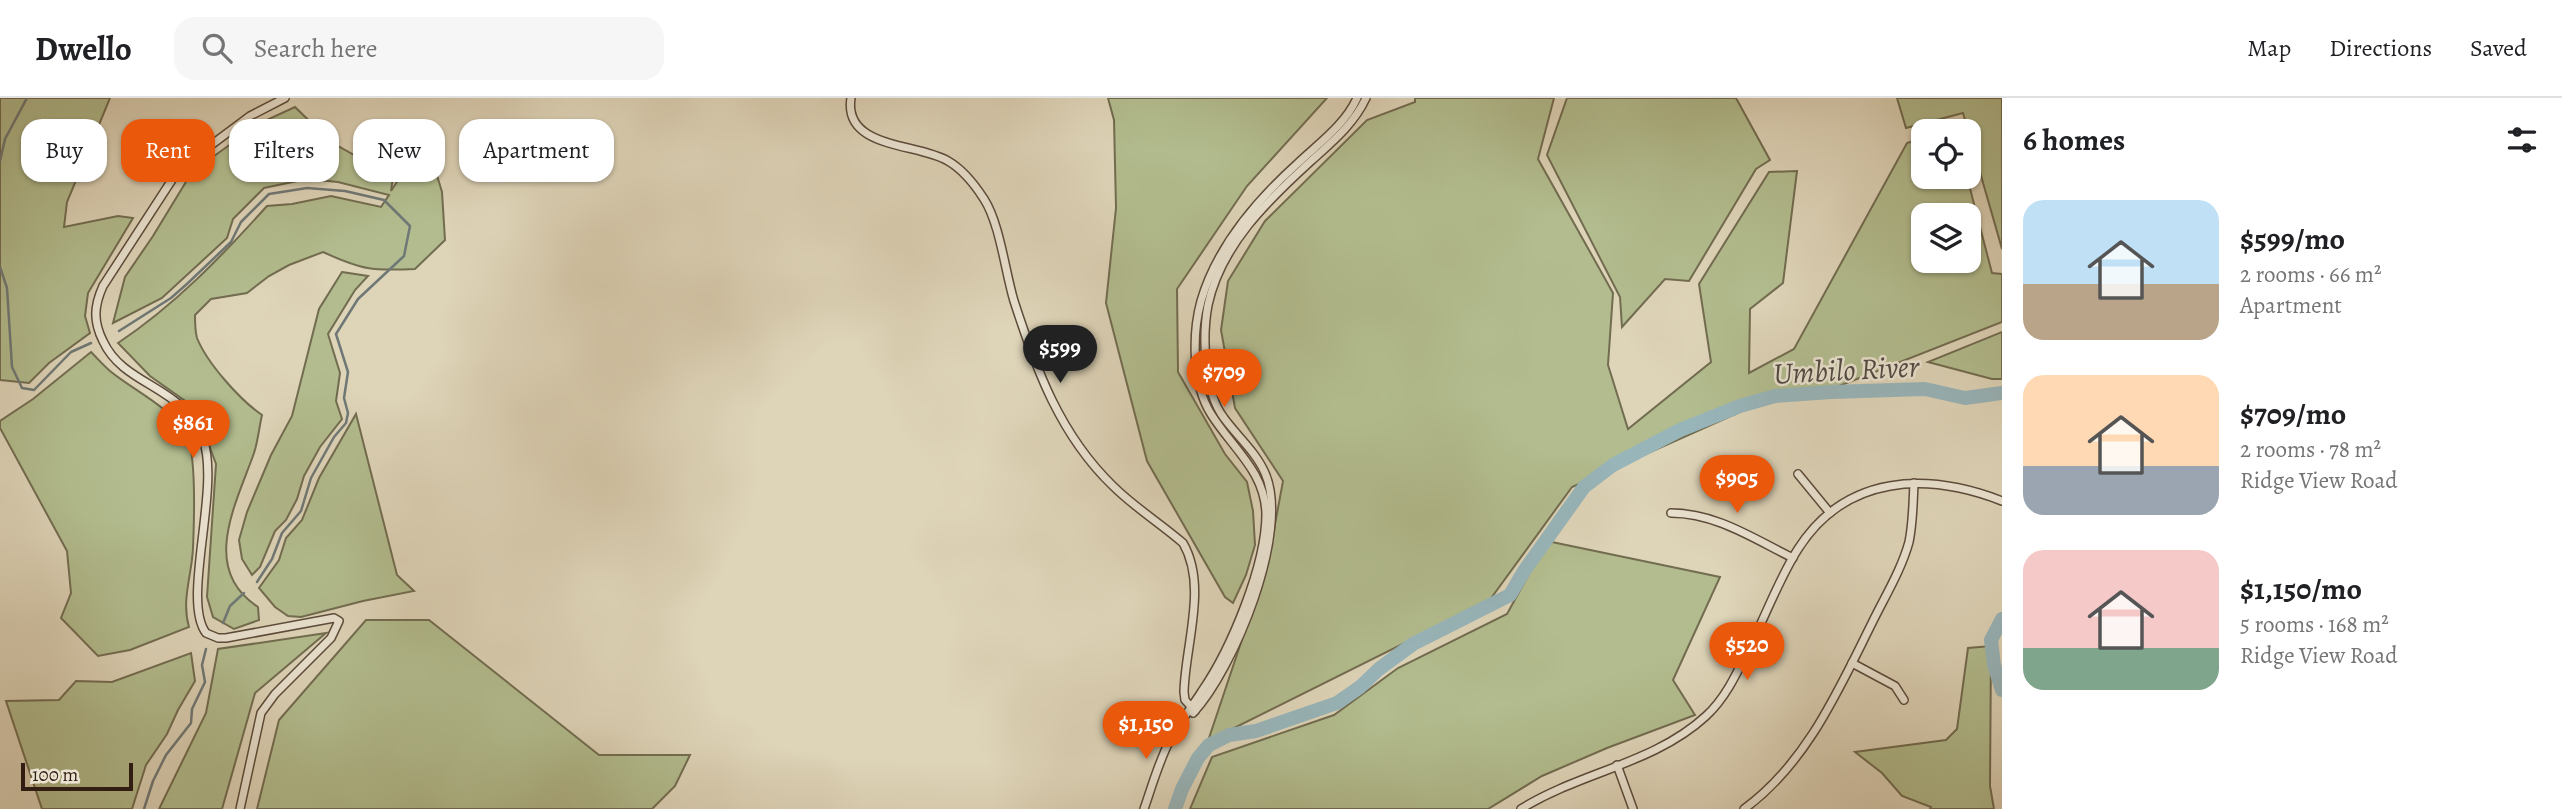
<!DOCTYPE html>
<html lang="en">
<head>
<meta charset="utf-8">
<style>
	body { margin:0; font-family:Alegreya,serif; background:#f6f6f6; color:#202124; height:100vh; display:flex; flex-direction:column; font-size:26px; white-space:nowrap }
	* { box-sizing:border-box; margin:0 }
	p { font-size:23px; color:#757577 }
	.icon { flex:none; width:38px; height:38px; fill:none; stroke:currentColor; stroke-width:2; stroke-linecap:round; stroke-linejoin:round }
	.map { position:relative; flex:1; overflow:hidden }
	.drawer { display:flex; flex-direction:column; background:#fff; width:560px }
	.drawer>* { flex:none }
	.banner { position:absolute; left:21px; top:21px; width:665px; height:63px; display:flex; gap:14px }
	.buttons { position:absolute; left:1911px; top:21px; display:grid; gap:14px }
	.buttons a { display:grid; place-items:center; width:70px; height:70px; border-radius:14px; background:#fff; box-shadow:0 2px 5px #0004; font-size:35px }
	.scale { position:absolute; left:21px; bottom:18px; width:112px; box-sizing:border-box; padding-left:7px; border:4px solid #311d11; border-top:0; font-size:19px; line-height:24px; white-space:nowrap; color:#311d11; -webkit-text-stroke:5px #eae3d1; paint-order:stroke }
	.price { position:absolute; translate:-50% -60px; padding:0 16px; border-radius:24px; background:#ea580c; color:#fff; font-size:23px; line-height:46px; filter:drop-shadow(0 2px 4px #0008) }
	.price::after { content:''; position:absolute; left:50%; top:42px; width:21px; height:16px; margin-left:-10px; background:inherit; clip-path:polygon(0 0,100% 0,50% 100%) }
	.price.current { background:#222; color:#fff }
	ul { padding:0; list-style:none }
	li { display:flex; align-items:center; gap:21px; height:175px; padding:0 21px }
	li span { display:grid; place-items:center; flex:none; width:196px; height:140px; border-radius:21px; color:#555 }
	li>.icon { margin-inline-start:auto }
	span .icon { width:84px; height:84px; fill:#fffc; stroke-width:1 }
	li b { font-size:30px }
	h2 { display:flex; justify-content:space-between; align-items:center; height:84px; padding:0 21px; font-size:30px }
	.chip { padding:0 24px; border-radius:21px; background:#fff; box-shadow:0 2px 5px #0004; font-size:24px; line-height:63px }
	.chip.current { background:#ea580c; color:#fff }
	header { display:flex; align-items:center; gap:42px; box-sizing:border-box; height:98px; padding:0 35px; background:#fff; border-bottom:2px solid #e0e0e0 }
	header strong { font-size:33px }
	nav { display:flex; gap:38px; margin-inline-start:auto; font-size:24px }
	.search { width:490px; height:63px; background:#f6f6f6; display:flex; align-items:center; gap:18px; box-sizing:border-box; padding:0 24px; border-radius:21px; color:#757577; font-size:26px }
	main { display:flex; flex:1; min-height:0 }
	.map>svg:first-child { display:block }
	.green { fill:#b2bc8e; stroke:#726c50; stroke-width:2; fill-rule:evenodd }
	.lines { fill:none; stroke-linecap:round; stroke-linejoin:round }
	.stream { stroke:#6f7876; stroke-width:2.5 }
	.river { stroke:#98b5ba; stroke-width:14 }
	.street-casing { stroke:#5c4b3b; stroke-width:10 }
	.street { stroke:#eae3d1; stroke-width:7 }
	.labels { text-anchor:middle; stroke-width:5; stroke-linejoin:round; paint-order:stroke }
	.water-label { font-size:30px; font-style:italic; fill:#504b44; stroke:#eae3d1 }
</style>
</head>
<body>
<header>
<strong>Dwello</strong>
<div class="search"><svg class="icon" aria-label="search" viewBox="0 0 24 24"><circle cx="10" cy="10" r="6"/><path d="M15 15l6 6"/></svg>Search here</div>
<nav><a>Map</a><a>Directions</a><a>Saved</a></nav>
</header>
<main>
<div class="map">
<svg width="2002" height="711" viewBox="0 0 2002 711">
	<rect width="100%" height="100%" fill="#ded4b8"/>
	<filter id="stains"><feTurbulence type="fractalNoise" baseFrequency=".00286" numOctaves="4"/><feColorMatrix values="0 0 0 0 .2 0 0 0 0 .09 0 0 0 0 .02 0 0 0 .5 -.17"/></filter>
	<radialGradient id="worn" r=".72"><stop offset=".6" stop-color="#630" stop-opacity="0"/><stop offset="1" stop-color="#630" stop-opacity=".3"/></radialGradient>
	<g class="green">
		<path d="M 0,0 L 110,0 L 67,104 L 64,129 L 118,118 L 133,120 L 88,195 L 85,218 L 90,235 L 49,265 L 29,285 L 0,282 Z"/>
		<path d="M 1108,0 L 1327,0 L 1247,88 L 1177,191 L 1178,274 L 1225,356 L 1247,384 L 1253,413 L 1255,447 L 1246,477 L 1233,505 L 1225,499 L 1147,363 L 1106,205 L 1116,110 L 1114,22 Z"/>
		<path d="M 1415,0 L 1554,0 L 1538,61 L 1613,195 L 1608,267 L 1628,331 L 1711,264 L 1699,186 L 1769,74 L 1797,73 L 1783,185 L 1750,211 L 1749,275 L 1794,251 L 1907,45 L 1923,40 L 1923,79 L 1967,79 L 1992,175 L 2002,176 L 2002,224 L 1829,292 L 1760,305 L 1572,389 L 1489,503 L 1208,643 L 1268,464 L 1283,383 L 1235,310 L 1221,232 L 1228,183 L 1265,123 L 1367,22 L 1415,4 ZM 1923,117 L 1969,117 L 1969,163 L 1923,163 Z"/>
		<path d="M 1567,0 L 1736,0 L 1770,62 L 1756,71 L 1689,183 L 1665,181 L 1622,229 L 1620,199 L 1547,57 Z"/>
		<path d="M 1897,0 L 2002,0 L 2002,151 L 1963,15 L 1906,30 Z"/>
		<path d="M 295,9 L 331,44 L 356,58 L 394,72 L 391,93 L 406,70 L 435,71 L 442,94 L 445,142 L 415,171 C 372,173 362,172 323,154 L 289,167 L 269,178 L 247,195 L 211,201 L 195,217 C 195,224 195,233 197,240 C 207,265 240,302 262,317 C 259,330 258,343 254,355 C 237,404 199,471 258,509 L 259,522 L 234,531 L 213,519 L 207,499 L 216,366 L 195,310 L 150,278 L 118,245 C 175,207 221,159 267,108 L 292,106 L 331,98 L 381,109 L 389,97 L 338,84 L 307,81 L 264,90 L 233,121 L 227,140 L 162,200 L 113,225 L 125,179 L 153,138 L 192,74 L 260,25 Z"/>
		<path d="M 342,174 L 368,178 L 355,192 L 328,236 L 340,275 L 336,303 L 342,321 L 320,349 L 304,378 L 297,401 L 286,422 L 275,433 L 260,469 L 252,477 L 242,461 L 239,442 L 247,414 L 271,357 L 292,318 L 319,211 Z"/>
		<path d="M 2002,234 L 2002,281 L 1992,281 L 1928,264 Z"/>
		<path d="M 91,254 C 97,260 103,267 110,273 C 134,293 172,309 187,339 C 197,359 194,425 193,450 C 192,477 181,502 189,529 L 130,552 L 98,558 L 61,520 L 71,495 L 67,453 L 0,330 L 0,323 L 33,301 Z"/>
		<path d="M 356,316 L 397,477 L 414,493 L 363,503 L 301,519 L 288,518 L 275,509 L 259,490 L 279,462 L 286,440 L 302,422 L 319,380 Z"/>
		<path d="M 1547,443 L 1720,479 L 1673,582 L 1695,617 L 1607,650 L 1542,678 L 1488,711 L 1190,711 L 1212,659 L 1334,617 L 1398,570 L 1507,516 Z"/>
		<path d="M 366,522 L 429,522 L 599,657 L 690,657 L 675,688 L 652,711 L 257,711 L 279,622 Z"/>
		<path d="M 326,535 L 255,595 L 222,711 L 159,711 L 206,615 L 218,551 Z"/>
		<path d="M 1991,548 L 1990,688 L 1994,711 L 1930,711 L 1931,709 L 1902,698 L 1882,675 L 1855,654 L 1946,642 L 1957,631 L 1968,550 Z"/>
		<path d="M 191,555 L 195,583 L 178,612 L 167,636 L 146,667 L 132,711 L 42,711 L 6,603 L 59,602 L 76,583 L 112,584 Z"/>
	</g>
	<g class="lines">
		<g class="stream">
			<path d="M 0,63 L 5,41 L 27,0"/>
			<path d="M 0,169 L 7,190 L 12,269 L 22,290 L 34,292 L 71,254 L 91,245"/>
			<path d="M 119,233 L 171,200 L 188,185 L 231,144 L 241,124 L 269,96 L 307,90 L 345,93 L 384,102 L 410,128 L 404,158 L 358,201 L 336,236 L 348,274 L 344,300 L 348,315 L 346,325 L 334,339 L 311,380 L 301,413 L 282,435 L 272,461 L 257,484"/>
			<path d="M 223,525 L 230,508 L 244,495"/>
			<path d="M 144,711 L 153,683 L 166,657 L 191,625 L 192,611 L 205,584 L 202,567 L 206,551"/>
		</g>
		<g class="river">
			<path d="M 2002,521 L 1991,542 L 1994,567 L 2002,592"/>
			<path d="M 1175,711 L 1182,691 L 1198,660 L 1209,647 L 1229,637 L 1256,633 L 1337,605 L 1360,589 L 1379,571 L 1413,546 L 1510,497 L 1524,473 L 1584,389 L 1613,367 L 1680,332 L 1740,308 L 1775,298 L 1831,294 L 1925,291 L 1965,300 L 2002,295"/>
		</g>
		<g class="street-casing">
			<g id="street">
				<path d="M 851,0 C 843,51 918,45 948,63 C 962,71 975,87 984,101 C 1000,126 1005,173 1014,203 C 1036,271 1060,337 1113,388 C 1134,409 1160,425 1183,445 C 1208,488 1185,547 1184,594 L 1185,602 L 1195,613"/>
				<path d="M 1798,376 L 1830,415"/>
				<path d="M 1671,415 C 1716,415 1754,441 1793,460"/>
				<path d="M 1852,565 L 1895,588 L 1904,602"/>
				<path d="M 1193,615 C 1234,571 1291,433 1265,375 C 1256,354 1237,338 1224,320 C 1204,294 1202,239 1208,207 C 1221,147 1267,103 1311,63 C 1332,44 1354,26 1366,0"/>
				<path d="M 1617,667 L 1633,711"/>
				<path d="M 240,711 L 261,615 L 275,596 L 331,540 L 339,523 L 334,520 L 226,540 L 218,540 L 206,535 C 181,502 221,390 203,341 C 199,330 192,318 183,310 C 157,285 119,278 103,243 C 93,223 94,208 103,188 L 179,71 L 250,18 L 285,0"/>
				<path d="M 1144,711 C 1152,688 1159,663 1170,642 C 1179,625 1192,609 1202,593 C 1231,551 1266,467 1266,416 C 1265,373 1232,350 1211,316 C 1192,286 1192,236 1201,203 C 1217,148 1256,103 1297,66 C 1318,46 1345,27 1357,0"/>
				<path d="M 1521,711 C 1580,674 1654,666 1706,618 C 1728,598 1740,568 1753,542 C 1768,512 1780,479 1798,451 C 1846,376 1927,374 2002,403"/>
				<path d="M 1744,711 C 1806,666 1838,593 1871,527 C 1884,500 1901,473 1909,444 C 1913,425 1913,405 1914,385"/>
			</g>
		</g>
		<use href="#street" class="street"/>
	</g>
	<g class="labels">
		<g class="water-label">
			<text transform="translate(1846 272) rotate(-3)" y="10">Umbilo River</text>
		</g>
	</g>
	<rect width="100%" height="100%" filter="url(#stains)"/>
	<rect width="100%" height="100%" fill="url(#worn)"/>
</svg>
<div class="buttons">
<a><svg class="icon" aria-label="locate" viewBox="0 0 24 24"><circle cx="12" cy="12" r="6"/><path d="M12 2v4M12 18v4M2 12h4M18 12h4"/></svg></a>
<a><svg class="icon" aria-label="layers" viewBox="0 0 24 24"><path d="M12 4l9 5-9 5-9-5zM3 14l9 5 9-5"/></svg></a>
</div>
<div class="scale">100 m</div>
<b class="price current" style="left:1060px;top:287px">$599</b>
<b class="price" style="left:1224px;top:311px">$709</b>
<b class="price" style="left:193px;top:362px">$861</b>
<b class="price" style="left:1737px;top:417px">$905</b>
<b class="price" style="left:1747px;top:584px">$520</b>
<b class="price" style="left:1146px;top:663px">$1,150</b>
<div class="banner">
<a class="chip">Buy</a>
<a class="chip current">Rent</a>
<a class="chip">Filters</a>
<a class="chip">New</a>
<a class="chip">Apartment</a>
</div>
</div>
<section class="drawer">
<h2>6 homes<svg class="icon" aria-label="filters" viewBox="0 0 24 24"><path d="M4 7h16M4 17h16"/><circle cx="9" cy="7" r="2"/><circle cx="15" cy="17" r="2"/></svg></h2>
<ul>
<li><span style="background:linear-gradient(#bfe0f5 60%,#b9a48a 0)"><svg class="icon" aria-label="home" viewBox="0 0 24 24"><path d="M3 11l9-7 9 7M6 9v11h12V9"/></svg></span><div><b>$599/mo</b><p>2 rooms · 66 m²</p><p>Apartment</p></div></li>
<li><span style="background:linear-gradient(#ffd9b3 65%,#9aa5b1 0)"><svg class="icon" aria-label="home" viewBox="0 0 24 24"><path d="M3 11l9-7 9 7M6 9v11h12V9"/></svg></span><div><b>$709/mo</b><p>2 rooms · 78 m²</p><p>Ridge View Road</p></div></li>
<li><span style="background:linear-gradient(#f6c9c9 70%,#7fa58c 0)"><svg class="icon" aria-label="home" viewBox="0 0 24 24"><path d="M3 11l9-7 9 7M6 9v11h12V9"/></svg></span><div><b>$1,150/mo</b><p>5 rooms · 168 m²</p><p>Ridge View Road</p></div></li>
</ul>
</section>
</main>
</body>
</html>
